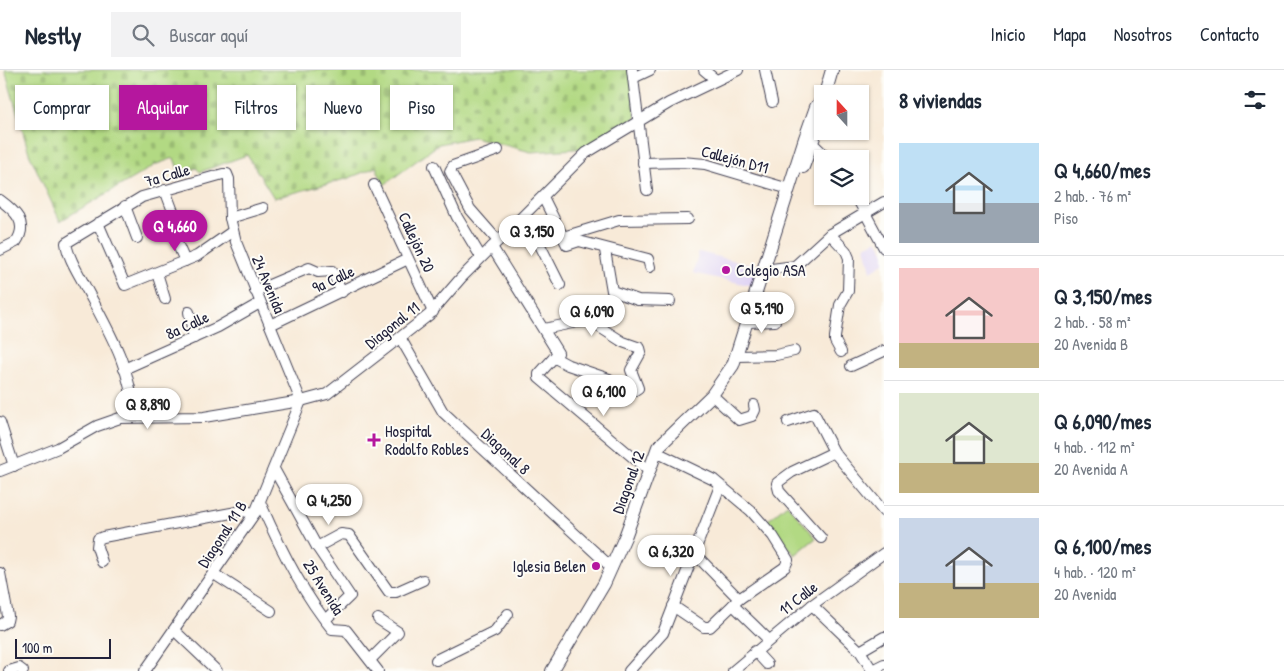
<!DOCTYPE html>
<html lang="es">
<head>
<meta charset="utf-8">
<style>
	body { margin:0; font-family:"Patrick Hand",sans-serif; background:#f2f2f3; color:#1f2937; height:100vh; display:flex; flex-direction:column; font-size:19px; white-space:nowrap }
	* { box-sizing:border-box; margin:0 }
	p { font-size:16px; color:#747a83 }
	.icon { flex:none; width:28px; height:28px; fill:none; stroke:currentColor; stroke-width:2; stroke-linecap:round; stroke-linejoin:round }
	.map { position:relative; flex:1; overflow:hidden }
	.sheet { display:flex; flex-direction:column; background:#fff; width:400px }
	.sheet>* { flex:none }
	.top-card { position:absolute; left:15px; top:15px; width:475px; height:45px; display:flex; gap:10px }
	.needle { width:32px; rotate:339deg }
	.tools { position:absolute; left:814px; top:15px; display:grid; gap:10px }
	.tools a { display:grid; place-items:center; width:55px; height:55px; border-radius:0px; background:#fff; box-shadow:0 1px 4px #0004; font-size:25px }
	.scale { position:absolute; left:15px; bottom:12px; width:96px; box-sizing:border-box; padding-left:5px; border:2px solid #22223b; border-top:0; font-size:14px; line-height:18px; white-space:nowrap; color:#22223b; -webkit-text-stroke:4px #fdfcf7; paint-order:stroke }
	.price { position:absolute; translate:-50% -42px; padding:0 11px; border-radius:18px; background:#fff; color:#222; font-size:16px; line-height:32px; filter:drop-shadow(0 1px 2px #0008) }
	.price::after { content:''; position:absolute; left:50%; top:30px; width:15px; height:11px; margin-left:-8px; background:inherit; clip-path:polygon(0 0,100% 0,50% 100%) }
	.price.on { background:#b5179e; color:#fff }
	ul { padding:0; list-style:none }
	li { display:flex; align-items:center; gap:15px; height:125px; padding:0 15px }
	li+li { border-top:1px solid #e0e1e3 }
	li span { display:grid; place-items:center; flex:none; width:140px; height:100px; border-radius:0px; color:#555 }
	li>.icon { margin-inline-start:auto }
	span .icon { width:60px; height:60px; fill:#fffc; stroke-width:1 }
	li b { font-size:21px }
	h2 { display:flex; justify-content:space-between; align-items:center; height:60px; padding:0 15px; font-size:21px }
	.chip { padding:0 18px; border-radius:0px; background:#fff; box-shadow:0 1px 4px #0004; font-size:18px; line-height:45px }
	.chip.on { background:#b5179e; color:#fff }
	header { display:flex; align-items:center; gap:30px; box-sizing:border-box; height:70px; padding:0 25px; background:#fff; border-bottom:1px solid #e0e1e3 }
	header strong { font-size:24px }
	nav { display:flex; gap:28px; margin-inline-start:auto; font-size:18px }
	.search { width:350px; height:45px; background:#f2f2f3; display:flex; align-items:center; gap:12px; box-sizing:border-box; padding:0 18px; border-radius:0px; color:#747a83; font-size:19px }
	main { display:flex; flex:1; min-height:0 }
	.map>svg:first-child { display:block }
	.built { fill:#e0d4f4 }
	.cemetery { fill:url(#cemetery-stones); stroke:#6a7e5f }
	.pitch { fill:#b2d983; stroke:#6a7e5f }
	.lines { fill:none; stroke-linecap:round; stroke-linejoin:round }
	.minor-casing { stroke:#424053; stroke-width:12 }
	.major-casing { stroke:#424053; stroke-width:14 }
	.minor { stroke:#fff; stroke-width:10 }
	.major { stroke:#fff; stroke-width:12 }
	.poi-dot { fill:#b5179e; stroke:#fdfcf7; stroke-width:2 }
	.labels { text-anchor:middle; stroke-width:4; stroke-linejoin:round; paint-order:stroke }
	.street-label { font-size:16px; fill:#22223b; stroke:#fdfcf7 }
	.poi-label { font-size:16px; fill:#22223b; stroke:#fdfcf7; text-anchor:start }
</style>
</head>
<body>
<header>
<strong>Nestly</strong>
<div class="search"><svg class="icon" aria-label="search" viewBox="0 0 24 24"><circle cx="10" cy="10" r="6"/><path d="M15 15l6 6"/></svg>Buscar aquí</div>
<nav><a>Inicio</a><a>Mapa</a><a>Nosotros</a><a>Contacto</a></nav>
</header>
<main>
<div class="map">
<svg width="884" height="601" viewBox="0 0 884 601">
	<defs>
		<pattern id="cemetery-stones" width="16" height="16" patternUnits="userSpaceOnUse" patternTransform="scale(1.25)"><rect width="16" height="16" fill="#b2d983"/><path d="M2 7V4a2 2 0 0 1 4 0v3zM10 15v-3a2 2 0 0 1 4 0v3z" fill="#99ba72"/></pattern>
	</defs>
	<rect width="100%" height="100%" fill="#fdfcf7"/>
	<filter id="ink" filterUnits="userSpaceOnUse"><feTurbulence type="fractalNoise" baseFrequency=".02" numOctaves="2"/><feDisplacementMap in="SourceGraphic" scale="10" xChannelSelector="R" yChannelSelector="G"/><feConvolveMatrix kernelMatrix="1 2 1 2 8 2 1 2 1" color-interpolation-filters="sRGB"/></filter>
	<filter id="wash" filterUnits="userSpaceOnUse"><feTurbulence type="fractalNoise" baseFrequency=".0096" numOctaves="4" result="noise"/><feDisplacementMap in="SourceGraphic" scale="20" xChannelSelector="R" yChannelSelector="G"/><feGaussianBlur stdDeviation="1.12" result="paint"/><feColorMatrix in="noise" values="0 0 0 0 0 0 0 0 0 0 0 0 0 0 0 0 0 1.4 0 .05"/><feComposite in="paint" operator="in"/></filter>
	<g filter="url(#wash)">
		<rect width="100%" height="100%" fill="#f8ead8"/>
		<g class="built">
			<path d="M 877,170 L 884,181 L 884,193 L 871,201 L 865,176 Z"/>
			<path d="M 699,182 L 760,197 L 753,216 L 693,203 Z"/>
		</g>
		<path class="cemetery" d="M 5,0 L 631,0 L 636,48 L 589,78 L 531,82 L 474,67 L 439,74 L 384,115 L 376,97 L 349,108 L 274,128 L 247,85 L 200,102 L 196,98 L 180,105 L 174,88 L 157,94 L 60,151 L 29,83 Z"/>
		<path class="pitch" d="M 787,434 L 816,468 L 795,485 L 767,451 Z"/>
	</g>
	<g filter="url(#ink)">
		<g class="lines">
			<g class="minor-casing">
				<g id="minor">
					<path d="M 632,0 L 647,120"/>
					<path d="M 704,0 L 716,10"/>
					<path d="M 765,0 L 772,32"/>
					<path d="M 633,8 L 650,0"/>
					<path d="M 808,69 L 829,89"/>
					<path d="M 643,93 L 682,92 L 705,94 L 789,119"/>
					<path d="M 434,96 L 457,147 L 481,187"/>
					<path d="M 374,115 L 433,242"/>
					<path d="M 165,120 L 174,144"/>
					<path d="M 856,126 L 884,178"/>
					<path d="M 543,127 L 567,175 L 579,171 L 648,189 L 650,197"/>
					<path d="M 0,130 C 15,141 29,153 16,172 L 0,180"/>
					<path d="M 125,136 L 137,168"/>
					<path d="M 230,148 L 263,138"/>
					<path d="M 522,148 L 539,173 L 560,215"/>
					<path d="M 98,153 L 125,215 L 197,186 L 233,161"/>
					<path d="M 830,164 L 846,181 L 849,188 L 848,221 L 840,235 L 835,267 L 835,271 L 841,282"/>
					<path d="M 563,167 L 619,150 L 688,149"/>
					<path d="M 498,171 L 470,139 L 450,101 L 453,96 L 498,80"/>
					<path d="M 177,173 L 185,191"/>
					<path d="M 492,177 L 558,283 L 539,304 L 539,308 L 649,401"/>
					<path d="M 605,180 L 612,221 L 638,230 L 670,231"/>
					<path d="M 764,200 L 795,196 L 830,164 L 884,132"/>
					<path d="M 157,203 L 165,229"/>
					<path d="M 255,221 L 309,198 L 318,202 L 332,201 L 342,222"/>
					<path d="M 189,242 L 194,268"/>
					<path d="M 747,252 L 775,251"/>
					<path d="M 270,255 L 408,189"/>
					<path d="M 544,259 L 577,252 L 590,251 L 623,272 L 640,278 L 641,282 L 631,300 L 638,318 L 629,324 L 609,309 L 568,295 L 555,288"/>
					<path d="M 401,269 L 443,342 L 612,498"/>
					<path d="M 737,286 L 776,285 L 794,281"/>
					<path d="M 851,296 L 884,281"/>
					<path d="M 124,299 L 218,257 L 260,233"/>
					<path d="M 712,325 L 739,350 L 752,346 L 755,340 L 754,335"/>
					<path d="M 133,346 C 133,300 107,258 86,218 C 79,204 68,188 66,173 L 142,127 L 223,104 L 227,104 L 229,109 L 230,148 L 236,172 L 301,331"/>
					<path d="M 0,352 L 14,396"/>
					<path d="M 788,352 L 814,343 L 834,382 L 884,442"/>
					<path d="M 656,382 L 714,410 L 751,441 L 773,466 L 788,490 L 785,497 L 739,529 L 710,557 L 704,557 L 673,536"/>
					<path d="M 274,399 L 317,477 L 350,526 L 325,550"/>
					<path d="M 0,401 L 58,378 L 97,356 L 120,348 L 204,347 L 301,331 L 327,324 L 429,245 L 461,208 L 586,83 L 669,33 L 738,0"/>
					<path d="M 260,432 C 278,474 303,524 332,559 L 346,560 L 378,601"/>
					<path d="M 821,468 L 779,421 L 777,413 L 792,402 L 834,382"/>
					<path d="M 317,477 L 341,464 L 349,465 L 389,522 L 396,522 L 423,510"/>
					<path d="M 694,483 L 739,529"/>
					<path d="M 102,492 L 97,477 L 98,469 L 103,467 L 242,441 L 255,443"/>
					<path d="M 0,503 L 8,546 L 7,551 L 0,555"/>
					<path d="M 214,504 L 271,541"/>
					<path d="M 733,535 L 769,570"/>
					<path d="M 812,535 L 860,581 L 872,600 L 884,594"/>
					<path d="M 175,561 L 217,601"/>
					<path d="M 755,581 L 767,594"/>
					<path d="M 860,581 L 884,567"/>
					<path d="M 370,590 L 398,562 L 378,549"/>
					<path d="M 436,590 L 495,561 L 508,544"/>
					<path d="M 9,601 L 19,598 L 23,601"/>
					<path d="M 145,601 L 255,443 L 301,331"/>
					<path d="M 629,601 L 663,563 L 720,416"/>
					<path d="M 733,601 L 812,535 L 884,483"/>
				</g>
			</g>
			<g class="major-casing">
				<g id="major">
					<path d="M 825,24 L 832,0"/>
					<path d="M 803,97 L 822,45"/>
					<path d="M 552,601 L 604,514 L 625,467 L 658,377 L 712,325 L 733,295 L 805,68 L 816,37 L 822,31"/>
				</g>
			</g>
			<use href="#minor" class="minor"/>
			<use href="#major" class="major"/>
		</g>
	</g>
	<g class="poi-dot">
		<circle cx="726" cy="200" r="5"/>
		<path d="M371.5 362.5h5v5h5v5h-5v5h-5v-5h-5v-5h5z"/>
		<circle cx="596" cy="496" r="5"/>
	</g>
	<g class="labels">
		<g class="street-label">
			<text transform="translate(735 89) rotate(15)" y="6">Callejón D11</text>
			<text transform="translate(167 105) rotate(-16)" y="6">7a Calle</text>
			<text transform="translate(417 172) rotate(65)" y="6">Callejón 20</text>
			<text transform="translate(333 209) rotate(-25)" y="6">9a Calle</text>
			<text transform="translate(269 214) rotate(67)" y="6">24 Avenida</text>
			<text transform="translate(187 255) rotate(-25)" y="6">8a Calle</text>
			<text transform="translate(392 255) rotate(-39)" y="6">Diagonal 11</text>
			<text transform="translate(506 381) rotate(43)" y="6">Diagonal 8</text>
			<text transform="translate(628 412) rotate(-70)" y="6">Diagonal 12</text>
			<text transform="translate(222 464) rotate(-57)" y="6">Diagonal 11 B</text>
			<text transform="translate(324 517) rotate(58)" y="6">25 Avenida</text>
			<text transform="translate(798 528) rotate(-38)" y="6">11 Calle</text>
		</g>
		<g class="poi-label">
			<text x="736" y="206">Colegio ASA</text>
			<text x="385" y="367">Hospital<tspan x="385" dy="18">Rodolfo Robles</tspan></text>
			<text x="586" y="502" text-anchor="end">Iglesia Belen</text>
		</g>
	</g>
</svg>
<div class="tools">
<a><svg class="needle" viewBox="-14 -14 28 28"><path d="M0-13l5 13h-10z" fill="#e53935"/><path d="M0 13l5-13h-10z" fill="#747a83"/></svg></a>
<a><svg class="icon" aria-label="layers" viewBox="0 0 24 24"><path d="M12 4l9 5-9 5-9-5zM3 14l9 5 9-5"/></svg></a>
</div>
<div class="scale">100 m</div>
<b class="price on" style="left:175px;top:182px">Q 4,660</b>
<b class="price" style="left:532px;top:187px">Q 3,150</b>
<b class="price" style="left:762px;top:264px">Q 5,190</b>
<b class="price" style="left:592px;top:267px">Q 6,090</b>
<b class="price" style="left:604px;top:347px">Q 6,100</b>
<b class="price" style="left:148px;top:360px">Q 8,890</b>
<b class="price" style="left:329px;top:456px">Q 4,250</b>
<b class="price" style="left:671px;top:507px">Q 6,320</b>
<div class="top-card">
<a class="chip">Comprar</a>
<a class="chip on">Alquilar</a>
<a class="chip">Filtros</a>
<a class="chip">Nuevo</a>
<a class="chip">Piso</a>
</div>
</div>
<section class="sheet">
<h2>8 viviendas<svg class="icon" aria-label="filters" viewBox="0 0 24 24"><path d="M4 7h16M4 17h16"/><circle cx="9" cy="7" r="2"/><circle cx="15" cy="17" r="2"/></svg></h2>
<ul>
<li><span style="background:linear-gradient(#bfe0f5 60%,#9aa5b1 0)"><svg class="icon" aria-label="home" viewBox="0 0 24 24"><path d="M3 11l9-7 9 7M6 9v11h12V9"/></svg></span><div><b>Q 4,660/mes</b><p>2 hab. · 76 m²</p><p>Piso</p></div></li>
<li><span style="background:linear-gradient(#f6c9c9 75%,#c2b280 0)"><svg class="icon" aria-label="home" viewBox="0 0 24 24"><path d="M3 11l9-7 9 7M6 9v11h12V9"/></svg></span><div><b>Q 3,150/mes</b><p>2 hab. · 58 m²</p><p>20 Avenida B</p></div></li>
<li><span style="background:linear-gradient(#dfe7d0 70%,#c2b280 0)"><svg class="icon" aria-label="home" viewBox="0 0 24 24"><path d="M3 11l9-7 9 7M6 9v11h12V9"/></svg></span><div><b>Q 6,090/mes</b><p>4 hab. · 112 m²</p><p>20 Avenida A</p></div></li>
<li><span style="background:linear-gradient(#c9d6e8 65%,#c2b280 0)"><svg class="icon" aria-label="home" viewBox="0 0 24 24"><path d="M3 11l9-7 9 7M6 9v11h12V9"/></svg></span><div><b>Q 6,100/mes</b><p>4 hab. · 120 m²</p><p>20 Avenida</p></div></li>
</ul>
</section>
</main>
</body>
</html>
